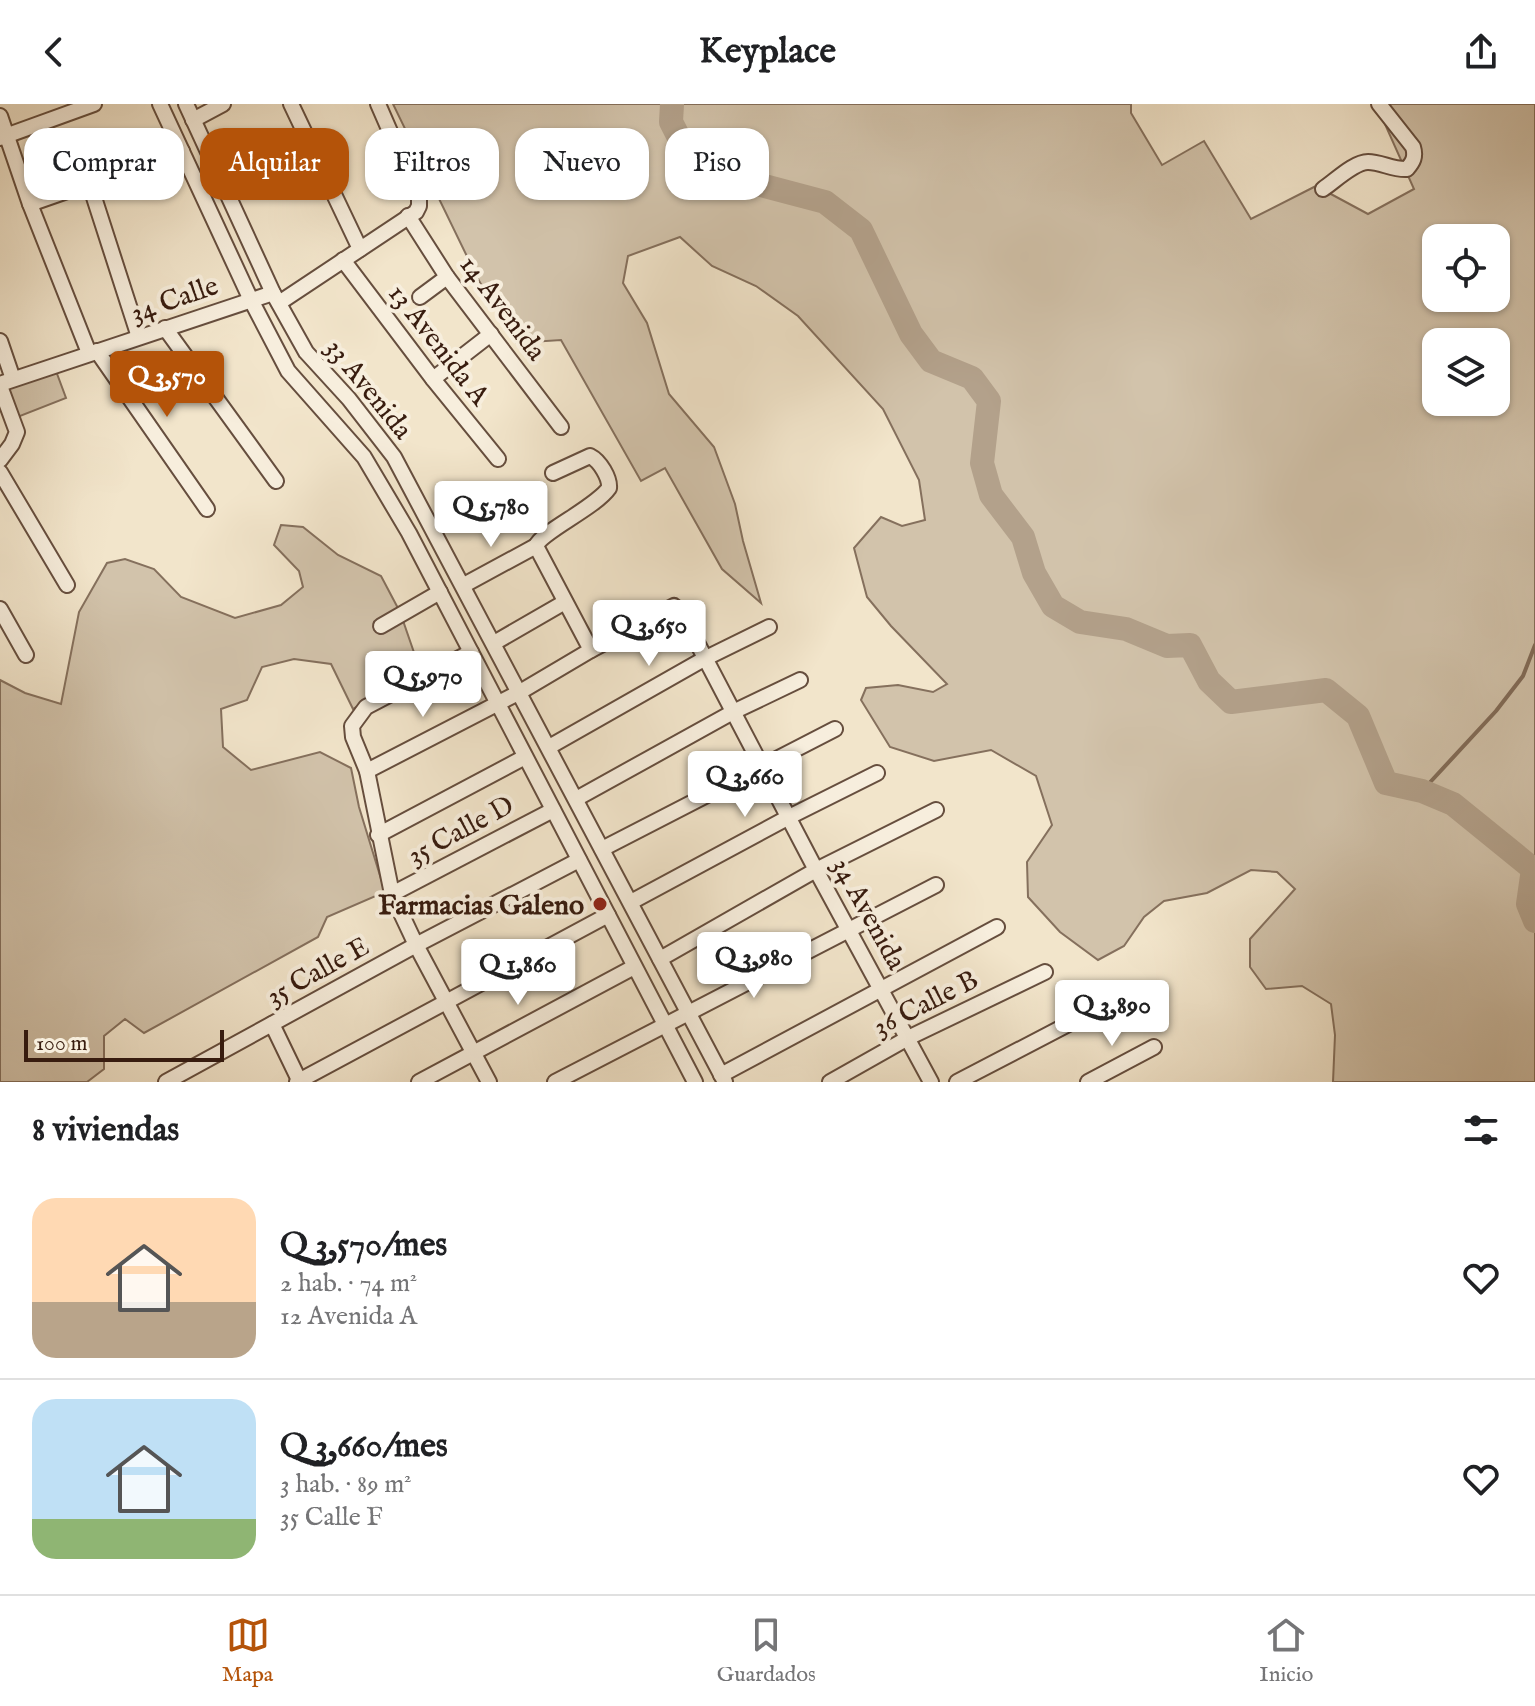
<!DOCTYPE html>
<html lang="es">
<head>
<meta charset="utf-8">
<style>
	body { margin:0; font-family:"IM FELL English",serif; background:#f6f6f6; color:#202124; height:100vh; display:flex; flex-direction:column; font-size:30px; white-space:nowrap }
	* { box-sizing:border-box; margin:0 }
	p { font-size:26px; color:#757577 }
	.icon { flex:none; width:44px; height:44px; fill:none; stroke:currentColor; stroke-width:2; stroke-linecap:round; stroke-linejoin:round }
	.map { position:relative; height:978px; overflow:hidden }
	.details { display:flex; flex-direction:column; background:#fff; flex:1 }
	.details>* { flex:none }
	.guide { position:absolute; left:24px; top:24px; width:800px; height:72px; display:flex; gap:16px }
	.buttons { position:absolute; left:1422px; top:120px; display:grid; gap:16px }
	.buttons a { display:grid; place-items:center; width:88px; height:88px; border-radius:16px; background:#fff; box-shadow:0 2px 6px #0004; font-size:40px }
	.scale { position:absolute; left:24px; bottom:20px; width:200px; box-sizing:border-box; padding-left:8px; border:4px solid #381c0f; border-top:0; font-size:22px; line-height:28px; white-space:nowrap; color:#381c0f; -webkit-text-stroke:6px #f7eedd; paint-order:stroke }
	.price { position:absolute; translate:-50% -68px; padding:0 18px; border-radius:8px; background:#fff; color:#222; font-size:26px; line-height:52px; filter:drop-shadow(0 2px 4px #0008) }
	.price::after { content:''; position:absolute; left:50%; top:48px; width:24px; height:18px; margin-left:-12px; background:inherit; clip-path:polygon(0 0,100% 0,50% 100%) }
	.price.current { background:#b45309; color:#fff }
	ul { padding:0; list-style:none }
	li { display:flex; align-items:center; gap:24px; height:200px; padding:0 32px }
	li+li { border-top:2px solid #e0e0e0 }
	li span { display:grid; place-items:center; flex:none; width:224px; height:160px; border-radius:24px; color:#555 }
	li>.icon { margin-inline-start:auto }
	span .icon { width:96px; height:96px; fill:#fffc; stroke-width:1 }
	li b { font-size:34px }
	h2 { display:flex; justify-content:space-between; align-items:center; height:96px; padding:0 32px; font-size:34px }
	.tag { padding:0 28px; border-radius:24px; background:#fff; box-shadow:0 2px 6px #0004; font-size:28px; line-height:72px }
	.tag.current { background:#b45309; color:#fff }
	header { display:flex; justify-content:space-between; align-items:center; height:104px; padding:0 32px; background:#fff; font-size:36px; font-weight:700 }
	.menu { display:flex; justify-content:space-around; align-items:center; height:112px; border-top:2px solid #e0e0e0; background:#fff; font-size:22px; color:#757577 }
	.menu a { display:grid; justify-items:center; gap:4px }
	.menu .current { color:#b45309 }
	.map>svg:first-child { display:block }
	.green { fill:#d2c3ab; stroke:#85705d; stroke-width:2; fill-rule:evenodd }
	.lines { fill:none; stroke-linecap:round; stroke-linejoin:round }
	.stream { stroke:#826c59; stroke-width:4 }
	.river { stroke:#b3a18b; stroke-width:24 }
	.minor-casing { stroke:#664e3e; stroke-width:18 }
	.minor { stroke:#f7eedd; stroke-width:14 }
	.poi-dot { fill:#8f2418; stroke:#f7eedd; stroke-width:3 }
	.labels { text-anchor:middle; stroke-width:8; stroke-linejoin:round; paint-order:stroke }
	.street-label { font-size:28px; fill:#381c0f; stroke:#f7eedd }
	.poi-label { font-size:28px; font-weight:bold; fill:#381c0f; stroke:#f7eedd; text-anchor:end }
</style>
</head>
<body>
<header><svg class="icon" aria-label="back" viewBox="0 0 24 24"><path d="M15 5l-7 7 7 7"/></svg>Keyplace<svg class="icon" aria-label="share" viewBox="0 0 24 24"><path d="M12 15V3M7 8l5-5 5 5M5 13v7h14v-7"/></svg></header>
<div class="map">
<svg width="1535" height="978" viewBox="0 0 1535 978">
	<rect width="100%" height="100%" fill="#f2e5cb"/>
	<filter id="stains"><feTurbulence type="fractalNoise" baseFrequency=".0025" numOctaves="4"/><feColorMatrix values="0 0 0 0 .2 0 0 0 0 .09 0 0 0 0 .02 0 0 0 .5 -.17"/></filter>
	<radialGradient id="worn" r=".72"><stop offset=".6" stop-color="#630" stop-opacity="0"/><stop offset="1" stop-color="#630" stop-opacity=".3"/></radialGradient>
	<g class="green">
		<path d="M 393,0 L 1131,0 L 1131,9 L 1162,61 L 1204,37 L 1251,115 L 1316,82 L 1368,110 L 1414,85 L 1376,0 L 1535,0 L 1535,978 L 1333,978 L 1335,931 L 1331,900 L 1302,882 L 1266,885 L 1250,863 L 1250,835 L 1295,785 L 1277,768 L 1251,766 L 1207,789 L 1164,797 L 1144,813 L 1124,842 L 1098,856 L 1060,828 L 1028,793 L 1027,758 L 1052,721 L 1036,672 L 991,646 L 934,657 L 890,643 L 861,596 L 866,584 L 898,581 L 933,588 L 947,580 L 891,522 L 867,493 L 854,444 L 881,413 L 902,422 L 925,416 L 919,376 L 883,305 L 798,212 L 756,182 L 712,162 L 680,133 L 628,152 L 623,179 L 647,219 L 669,290 L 714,343 L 735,400 L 743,437 L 761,499 L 722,465 L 665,364 L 641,377 L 561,236 L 516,239 L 478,175 ZM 1436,134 L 1496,134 L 1496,194 L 1436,194 ZM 1436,238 L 1496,238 L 1496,298 L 1436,298 Z"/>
		<path d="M 56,267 L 66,294 L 15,314 L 6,283 Z"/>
		<path d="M 281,421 L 303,423 L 338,451 L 381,472 L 400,508 L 419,563 L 353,605 L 331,560 L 294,555 L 262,563 L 247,596 L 221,605 L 223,643 L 251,666 L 320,648 L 351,664 L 359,703 L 385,788 L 327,813 L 318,833 L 144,929 L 125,915 L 104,932 L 104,965 L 87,978 L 0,978 L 0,576 L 25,589 L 61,600 L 79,508 L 107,459 L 125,455 L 154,465 L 181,493 L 235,514 L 281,501 L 303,483 L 299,467 L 274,441 Z"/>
	</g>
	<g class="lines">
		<g class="stream">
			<path d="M 1422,687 L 1496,607 L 1523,572 L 1535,541"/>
			<path d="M 1533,765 L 1535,760"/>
		</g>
		<path class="river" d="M 672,0 L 671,18 L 691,57 L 723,80 L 761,81 L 825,98 L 861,126 L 911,230 L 931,257 L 972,274 L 989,297 L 982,359 L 991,391 L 1023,433 L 1034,469 L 1053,502 L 1080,518 L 1126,525 L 1167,542 L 1190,541 L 1209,577 L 1231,598 L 1326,586 L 1358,612 L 1386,679 L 1422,687 L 1453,700 L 1533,765 L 1528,800 L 1535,817"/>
		<g class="minor-casing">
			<g id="minor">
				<path d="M 160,0 L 251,196 L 288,267 L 364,353 L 409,429 L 695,978"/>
				<path d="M 186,0 L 273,189 L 306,248 L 349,295 L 394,353 L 725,978"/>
				<path d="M 291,0 L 360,145"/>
				<path d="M 0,12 L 30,100 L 89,249"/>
				<path d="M 193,16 L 223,0"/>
				<path d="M 0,34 L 94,0"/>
				<path d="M 90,81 L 139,233"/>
				<path d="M 1323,85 C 1335,77 1354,58 1368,58 C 1381,58 1393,66 1407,65 C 1413,58 1416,53 1413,43 L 1379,0"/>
				<path d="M 30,100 L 182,47"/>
				<path d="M 408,112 L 447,173 L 561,323"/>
				<path d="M 343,156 L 433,275 L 498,355"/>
				<path d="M 420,193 L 447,173"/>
				<path d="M 279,199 L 416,108 L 419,102 L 419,94 L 378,0"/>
				<path d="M 165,224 L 276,377"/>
				<path d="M 0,237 L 13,275"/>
				<path d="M 97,247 L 207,405"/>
				<path d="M 433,275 L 491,230"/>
				<path d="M 0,280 L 273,189"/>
				<path d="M 0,282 L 17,328 L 12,340 L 0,356"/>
				<path d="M 0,368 L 67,481"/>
				<path d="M 536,442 C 541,428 595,404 609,384 C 610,374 600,357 590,352 L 553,369"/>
				<path d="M 536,442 L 591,546"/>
				<path d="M 464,481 L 536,442"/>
				<path d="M 0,505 L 26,551"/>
				<path d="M 381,522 L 440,488"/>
				<path d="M 494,539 L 565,498"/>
				<path d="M 471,548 L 366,603 L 352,622 L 353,633 L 367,667 L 392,790 L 416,841 L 489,978"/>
				<path d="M 549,643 L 704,555 L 769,523"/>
				<path d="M 367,667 L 520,588 L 591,546 L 674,502 L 681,508 L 816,766 L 931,978"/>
				<path d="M 576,695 L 733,608 L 800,576"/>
				<path d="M 378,731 L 525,653"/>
				<path d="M 602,745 L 835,625"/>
				<path d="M 392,790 L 553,706"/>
				<path d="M 631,798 L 789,713 L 877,669"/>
				<path d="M 660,855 L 816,766 L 936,706"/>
				<path d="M 272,920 L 300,978"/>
				<path d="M 721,971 L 997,823"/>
				<path d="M 166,978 L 416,841 L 579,756"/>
				<path d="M 297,978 L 608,811"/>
				<path d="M 419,978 L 634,863"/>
				<path d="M 555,978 L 936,781"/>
				<path d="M 830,978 L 908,934 L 1045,868"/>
				<path d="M 957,978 L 1103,902"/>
				<path d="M 1088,978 L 1154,943"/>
			</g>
		</g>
		<use href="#minor" class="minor"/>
	</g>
	<circle class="poi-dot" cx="600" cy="800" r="8"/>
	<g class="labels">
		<g class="street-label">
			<text transform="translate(174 194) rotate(-19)" y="10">34 Calle</text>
			<text transform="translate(504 203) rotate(53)" y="10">14 Avenida</text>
			<text transform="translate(440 240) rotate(52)" y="10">13 Avenida A</text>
			<text transform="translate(370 284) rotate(51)" y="10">33 Avenida</text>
			<text transform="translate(460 725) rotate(-28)" y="10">35 Calle D</text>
			<text transform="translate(870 809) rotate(61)" y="10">34 Avenida</text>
			<text transform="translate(317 866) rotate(-29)" y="10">35 Calle E</text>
			<text transform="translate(925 898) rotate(-27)" y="10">36 Calle B</text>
		</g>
		<g class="poi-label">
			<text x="584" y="810">Farmacias Galeno</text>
		</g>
	</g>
	<rect width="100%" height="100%" filter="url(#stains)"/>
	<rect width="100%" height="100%" fill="url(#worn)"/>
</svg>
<div class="buttons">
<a><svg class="icon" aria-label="locate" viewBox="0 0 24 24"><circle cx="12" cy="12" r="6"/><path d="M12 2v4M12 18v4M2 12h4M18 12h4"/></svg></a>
<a><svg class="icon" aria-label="layers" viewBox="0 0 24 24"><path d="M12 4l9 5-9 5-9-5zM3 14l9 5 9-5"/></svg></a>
</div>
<div class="scale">100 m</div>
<b class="price current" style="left:167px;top:315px">Q 3,570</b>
<b class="price" style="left:491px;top:445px">Q 5,780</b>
<b class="price" style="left:649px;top:564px">Q 3,650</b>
<b class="price" style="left:423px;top:615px">Q 5,970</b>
<b class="price" style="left:745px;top:715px">Q 3,660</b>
<b class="price" style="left:754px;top:896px">Q 3,980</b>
<b class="price" style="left:518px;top:903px">Q 1,860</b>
<b class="price" style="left:1112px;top:944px">Q 3,890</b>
<div class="guide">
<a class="tag">Comprar</a>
<a class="tag current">Alquilar</a>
<a class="tag">Filtros</a>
<a class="tag">Nuevo</a>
<a class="tag">Piso</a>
</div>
</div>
<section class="details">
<h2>8 viviendas<svg class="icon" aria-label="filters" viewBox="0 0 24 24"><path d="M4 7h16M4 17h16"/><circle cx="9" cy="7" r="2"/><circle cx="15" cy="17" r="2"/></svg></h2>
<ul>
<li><span style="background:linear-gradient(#ffd9b3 65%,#b9a48a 0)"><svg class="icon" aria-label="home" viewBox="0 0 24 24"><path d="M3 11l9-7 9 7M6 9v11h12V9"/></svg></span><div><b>Q 3,570/mes</b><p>2 hab. · 74 m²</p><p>12 Avenida A</p></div><svg class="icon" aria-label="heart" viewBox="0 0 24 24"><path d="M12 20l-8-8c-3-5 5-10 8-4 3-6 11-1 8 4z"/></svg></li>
<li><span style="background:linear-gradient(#bfe0f5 75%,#8fb573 0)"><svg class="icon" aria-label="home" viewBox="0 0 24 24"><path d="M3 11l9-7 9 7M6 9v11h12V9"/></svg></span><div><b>Q 3,660/mes</b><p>3 hab. · 89 m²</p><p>35 Calle F</p></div><svg class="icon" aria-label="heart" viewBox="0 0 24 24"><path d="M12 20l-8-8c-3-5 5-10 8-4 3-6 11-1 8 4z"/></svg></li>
</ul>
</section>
<nav class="menu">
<a class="current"><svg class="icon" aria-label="map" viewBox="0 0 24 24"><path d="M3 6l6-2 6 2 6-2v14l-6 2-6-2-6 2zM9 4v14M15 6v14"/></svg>Mapa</a>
<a><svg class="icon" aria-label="saved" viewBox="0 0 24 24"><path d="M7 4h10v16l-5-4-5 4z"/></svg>Guardados</a>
<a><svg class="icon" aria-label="home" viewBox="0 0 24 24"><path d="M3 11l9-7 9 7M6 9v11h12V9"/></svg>Inicio</a>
</nav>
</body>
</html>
